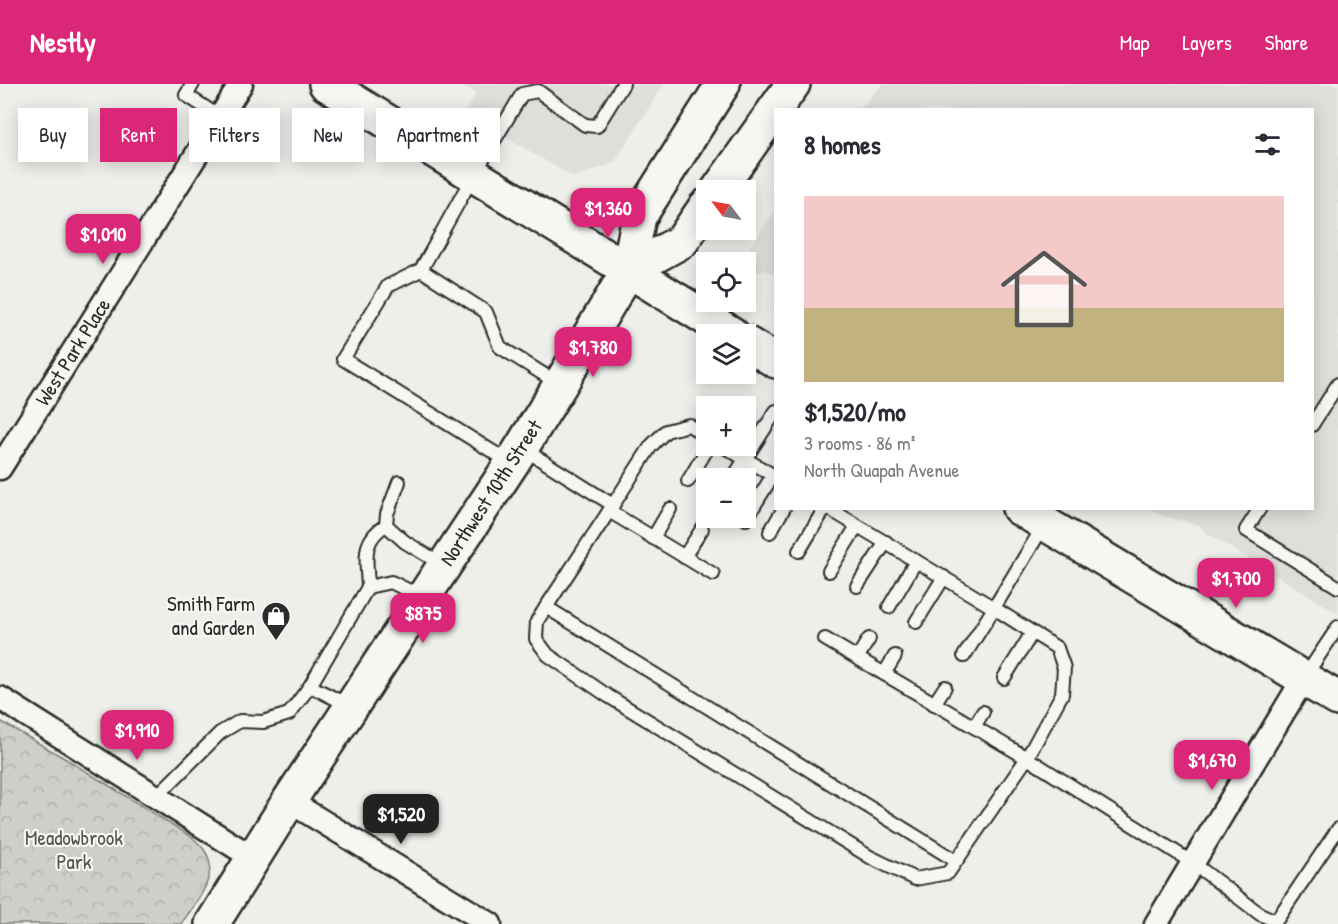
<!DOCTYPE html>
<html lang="en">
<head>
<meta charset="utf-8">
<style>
	body { margin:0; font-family:"Patrick Hand",sans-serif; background:#f7f7f7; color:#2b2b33; height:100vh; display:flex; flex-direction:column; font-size:22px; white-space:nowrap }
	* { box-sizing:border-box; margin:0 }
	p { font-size:20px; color:#7c7c81 }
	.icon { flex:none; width:33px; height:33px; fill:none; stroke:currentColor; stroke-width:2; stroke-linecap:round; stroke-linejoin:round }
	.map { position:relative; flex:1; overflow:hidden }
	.side { position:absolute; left:774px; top:24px; width:540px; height:402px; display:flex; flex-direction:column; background:#fff; border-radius:0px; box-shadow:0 3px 15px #0003 }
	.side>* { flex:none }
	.top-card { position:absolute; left:18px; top:24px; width:570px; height:54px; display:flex; gap:12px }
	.needle { width:39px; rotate:302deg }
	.tools { position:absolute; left:696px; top:96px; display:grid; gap:12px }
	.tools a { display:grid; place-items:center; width:60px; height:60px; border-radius:0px; background:#fff; box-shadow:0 3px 15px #0003; font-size:30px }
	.price { position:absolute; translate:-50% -51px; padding:0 14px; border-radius:12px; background:#db2777; color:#fff; font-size:20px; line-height:39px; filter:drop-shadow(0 2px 3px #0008) }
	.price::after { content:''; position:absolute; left:50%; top:36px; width:18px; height:14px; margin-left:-9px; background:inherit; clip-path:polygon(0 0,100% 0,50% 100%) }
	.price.active { background:#222; color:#fff }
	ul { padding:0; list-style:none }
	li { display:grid; align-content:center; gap:12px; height:318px; padding:0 30px }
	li+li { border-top:2px solid #e1e1e2 }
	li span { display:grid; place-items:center; height:186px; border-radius:0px; color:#555 }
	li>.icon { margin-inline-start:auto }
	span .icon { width:108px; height:108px; fill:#fffc; stroke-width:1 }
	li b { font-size:26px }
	h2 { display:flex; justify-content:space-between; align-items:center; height:72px; padding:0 30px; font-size:26px }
	.chip { padding:0 21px; border-radius:0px; background:#fff; box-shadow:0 3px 15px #0003; font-size:21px; line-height:54px }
	.chip.active { background:#db2777; color:#fff }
	header { display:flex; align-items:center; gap:36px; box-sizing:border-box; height:84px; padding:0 30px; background:#db2777; color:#fff }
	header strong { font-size:28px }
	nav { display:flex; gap:33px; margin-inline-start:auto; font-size:21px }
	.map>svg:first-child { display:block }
	.built { fill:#dededb }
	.park { fill:url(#park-crowns); stroke:#7c7c7a; stroke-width:1.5 }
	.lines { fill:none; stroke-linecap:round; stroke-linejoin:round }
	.service-casing { stroke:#2b2b2b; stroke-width:16 }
	.minor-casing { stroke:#2b2b2b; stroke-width:27 }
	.secondary-casing { stroke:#2b2b2b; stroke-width:38 }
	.service { stroke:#f6f6f2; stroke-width:12 }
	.minor { stroke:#f6f6f2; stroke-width:22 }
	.secondary { stroke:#f6f6f2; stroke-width:33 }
	.labels { text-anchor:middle; stroke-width:4.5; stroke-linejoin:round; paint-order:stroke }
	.street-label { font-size:21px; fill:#2b2b2b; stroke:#f6f6f2 }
	.poi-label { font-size:21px; fill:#2b2b2b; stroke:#f6f6f2; text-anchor:end }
	.park-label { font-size:21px; fill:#545453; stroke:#f6f6f2 }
</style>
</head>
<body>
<header>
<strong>Nestly</strong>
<nav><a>Map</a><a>Layers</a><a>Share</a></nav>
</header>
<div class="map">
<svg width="1338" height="840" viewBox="0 0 1338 840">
	<defs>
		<pattern id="park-crowns" width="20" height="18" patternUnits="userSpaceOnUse" patternTransform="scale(1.5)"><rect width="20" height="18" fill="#cececa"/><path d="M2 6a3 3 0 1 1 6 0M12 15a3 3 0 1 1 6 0" fill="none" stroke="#b1b1ae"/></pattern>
	</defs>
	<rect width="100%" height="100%" fill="#eeeeea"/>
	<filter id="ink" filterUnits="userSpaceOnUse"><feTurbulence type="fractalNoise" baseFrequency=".0167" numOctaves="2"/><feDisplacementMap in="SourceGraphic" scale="12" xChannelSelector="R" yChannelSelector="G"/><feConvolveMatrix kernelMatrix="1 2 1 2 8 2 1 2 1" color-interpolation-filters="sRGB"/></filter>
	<g filter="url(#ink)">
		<g class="built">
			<path d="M 460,0 L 664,0 L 614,79 L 573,93 L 464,29 L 476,10 Z"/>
			<path d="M 882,0 L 1338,0 L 1338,529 L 1207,449 L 1199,441 L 1164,432 L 1150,425 L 1312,424 L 1312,26 L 859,26 Z"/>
			<path d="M 775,127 L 775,191 L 765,186 L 746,190 L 746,178 L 740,178 Z"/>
		</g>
		<path class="park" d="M 0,637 L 66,675 L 192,753 C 196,757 202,762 205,767 C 221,791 194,821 181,840 L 0,840 Z"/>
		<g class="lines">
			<g class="service-casing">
				<g id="service">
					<path d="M 193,0 L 186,11 L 220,33"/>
					<path d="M 421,186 L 473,92 L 522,10 L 538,7 L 585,41 L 597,42 L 623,0"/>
					<path d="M 1312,341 L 1338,300"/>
					<path d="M 723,362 L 776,393"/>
					<path d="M 522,364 L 613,421 L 537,537 L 536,555 L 548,571 L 608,612 L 870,773 L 915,795 L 948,789 L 1027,674 L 825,555"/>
					<path d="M 511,379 L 343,275 L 388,202 L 421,186 L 486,228 L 500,263 L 559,300"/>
					<path d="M 733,394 L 776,327"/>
					<path d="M 688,397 L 709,362"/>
					<path d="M 399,398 L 387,430 L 386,441 L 405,458 L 443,481"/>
					<path d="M 613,421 L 651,362 L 666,347 L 689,341 L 706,352"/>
					<path d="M 828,424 L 994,524 L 964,572"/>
					<path d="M 1260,424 L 1246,446 L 1338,503"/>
					<path d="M 609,427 L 713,490"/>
					<path d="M 746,435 L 773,391"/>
					<path d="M 1044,441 L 994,524 L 1057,564 L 1064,584 L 1062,610 L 1027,674 L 1193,779 L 1260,830 L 1276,837 L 1338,745"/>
					<path d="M 770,448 L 784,424"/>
					<path d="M 653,454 L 670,425"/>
					<path d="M 799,467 L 825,424"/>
					<path d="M 684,473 L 702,445"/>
					<path d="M 829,487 L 857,442"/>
					<path d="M 857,502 L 886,458"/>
					<path d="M 368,503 C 367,476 360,457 386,441"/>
					<path d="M 546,523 L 956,777"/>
					<path d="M 889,523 L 916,477"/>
					<path d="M 916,538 L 944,493"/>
					<path d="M 857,574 L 869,555"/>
					<path d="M 884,590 L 895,572"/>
					<path d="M 1004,594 L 1032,549"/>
					<path d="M 1304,594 L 1338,543"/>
					<path d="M 310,602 L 368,503 L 391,498 L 422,513"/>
					<path d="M 934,620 L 945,603"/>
					<path d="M 974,643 L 983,628"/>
					<path d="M 156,713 L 220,649 L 240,637 L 263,638 L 289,630 L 310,602 L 350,622"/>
				</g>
			</g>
			<g class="minor-casing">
				<g id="minor">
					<path d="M 0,384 L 241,0"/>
					<path d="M 0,614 L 253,774"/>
					<path d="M 289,717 L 490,840"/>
					<path d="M 1156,840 L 1304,594"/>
				</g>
			</g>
			<g class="secondary-casing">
				<g id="secondary">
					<path d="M 326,0 L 732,250"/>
					<path d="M 718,106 L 793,0"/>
					<path d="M 628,187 L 682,157 L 706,122"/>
					<path d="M 746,259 L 776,277"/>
					<path d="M 1019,424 L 1338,615"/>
					<path d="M 212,840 L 289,717 L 512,379 L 560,301 L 628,187 L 639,133 L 723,0"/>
				</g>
			</g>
			<use href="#service" class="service"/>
			<use href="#minor" class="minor"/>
			<use href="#secondary" class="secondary"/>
		</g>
	</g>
	<defs>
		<g id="shop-pin" transform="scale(1.5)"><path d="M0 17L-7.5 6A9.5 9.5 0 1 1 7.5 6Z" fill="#2b2b2b" stroke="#f6f6f2"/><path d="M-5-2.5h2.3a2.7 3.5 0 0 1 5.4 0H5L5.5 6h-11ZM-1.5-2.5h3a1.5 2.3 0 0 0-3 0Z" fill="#fff"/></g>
	</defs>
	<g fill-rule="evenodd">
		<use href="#shop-pin" x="276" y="532"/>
	</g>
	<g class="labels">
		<g class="street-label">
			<text transform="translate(73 268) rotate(-58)" y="7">West Park Place</text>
			<text transform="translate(491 409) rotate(-57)" y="7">Northwest 10th Street</text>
		</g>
		<g class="poi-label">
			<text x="255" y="527">Smith Farm<tspan x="255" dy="24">and Garden</tspan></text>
		</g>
		<g class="park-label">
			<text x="74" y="761">Meadowbrook<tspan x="74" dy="24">Park</tspan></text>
		</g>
	</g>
</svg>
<div class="tools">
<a><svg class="needle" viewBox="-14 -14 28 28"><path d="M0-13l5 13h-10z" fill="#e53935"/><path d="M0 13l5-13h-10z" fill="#7c7c81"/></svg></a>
<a><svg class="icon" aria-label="locate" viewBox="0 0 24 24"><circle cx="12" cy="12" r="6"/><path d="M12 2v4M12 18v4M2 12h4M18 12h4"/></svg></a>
<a><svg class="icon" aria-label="layers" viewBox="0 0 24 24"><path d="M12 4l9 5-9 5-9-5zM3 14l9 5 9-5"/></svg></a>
<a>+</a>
<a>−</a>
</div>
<b class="price" style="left:608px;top:155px">$1,360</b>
<b class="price" style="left:103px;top:181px">$1,010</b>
<b class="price" style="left:593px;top:294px">$1,780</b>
<b class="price" style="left:1236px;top:525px">$1,700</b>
<b class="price" style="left:423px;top:560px">$875</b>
<b class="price" style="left:137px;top:677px">$1,910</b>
<b class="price" style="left:1212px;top:707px">$1,670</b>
<b class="price active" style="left:401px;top:761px">$1,520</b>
<div class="top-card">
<a class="chip">Buy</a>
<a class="chip active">Rent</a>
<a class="chip">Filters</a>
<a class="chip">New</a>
<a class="chip">Apartment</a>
</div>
<section class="side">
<h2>8 homes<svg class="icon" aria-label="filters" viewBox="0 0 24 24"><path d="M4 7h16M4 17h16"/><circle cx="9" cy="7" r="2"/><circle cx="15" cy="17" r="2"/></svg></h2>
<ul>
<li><span style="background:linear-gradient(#f6c9c9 60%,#c2b280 0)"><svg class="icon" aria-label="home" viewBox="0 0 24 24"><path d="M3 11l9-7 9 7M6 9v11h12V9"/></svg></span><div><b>$1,520/mo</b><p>3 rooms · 86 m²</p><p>North Quapah Avenue</p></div></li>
</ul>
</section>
</div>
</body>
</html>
